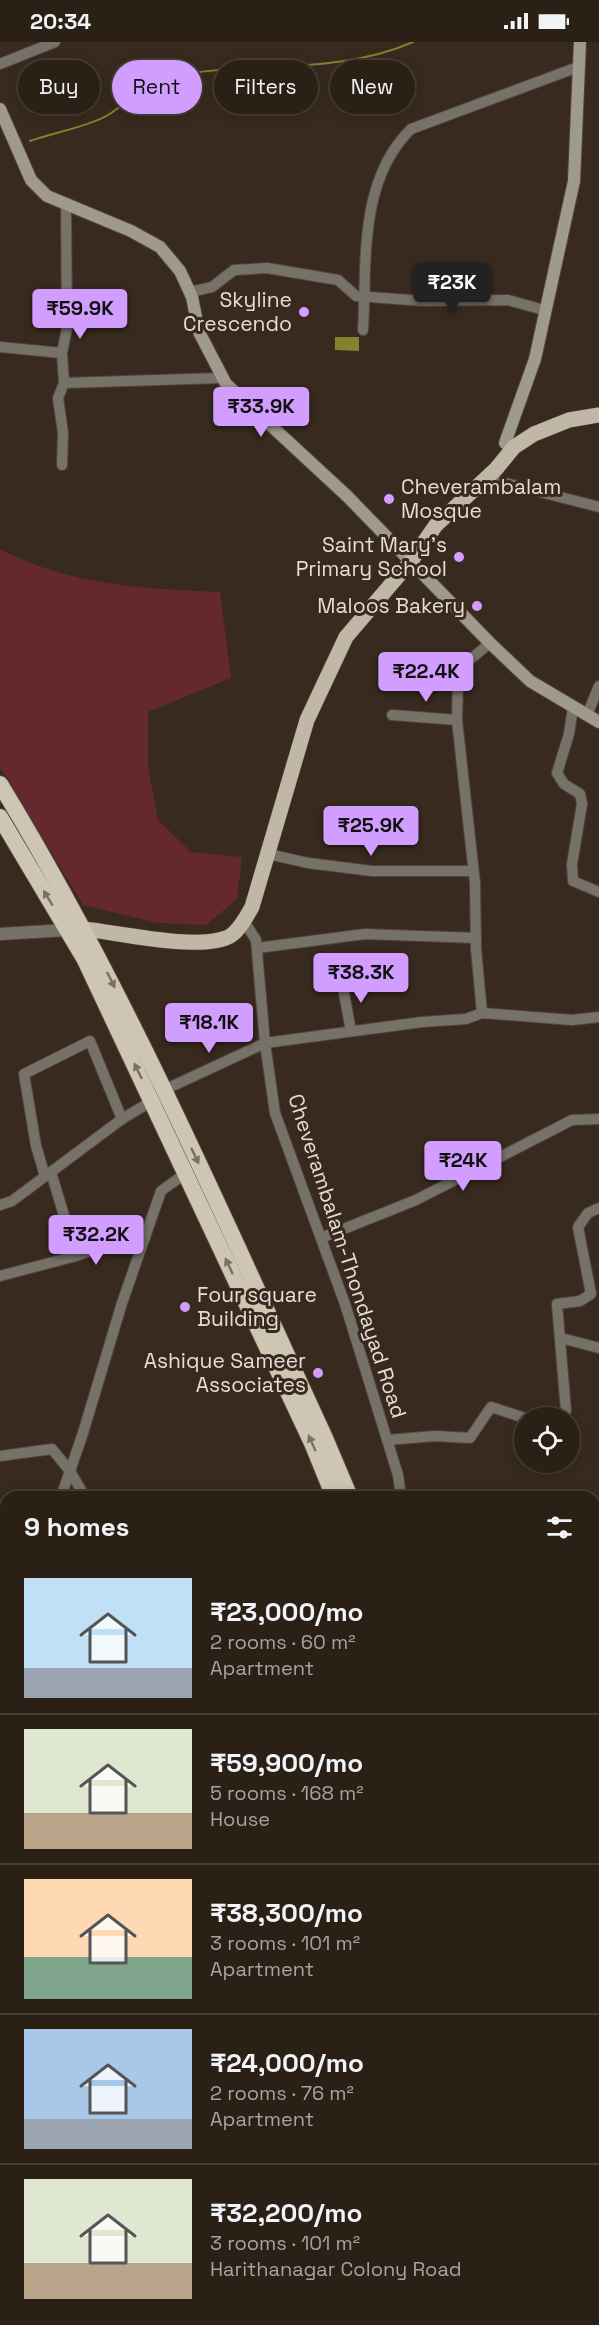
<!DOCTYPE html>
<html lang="en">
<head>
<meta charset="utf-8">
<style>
	body { margin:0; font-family:"Space Grotesk",sans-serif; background:#362d23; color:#f1f3f6; height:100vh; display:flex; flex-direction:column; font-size:22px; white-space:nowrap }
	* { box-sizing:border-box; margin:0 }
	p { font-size:20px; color:#a5a3a1 }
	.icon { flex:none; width:33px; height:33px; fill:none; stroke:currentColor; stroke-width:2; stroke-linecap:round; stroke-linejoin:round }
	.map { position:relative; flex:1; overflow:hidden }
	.panel { position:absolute; left:0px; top:1449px; width:600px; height:834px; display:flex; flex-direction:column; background:#2a2016; border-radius:18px 18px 0 0; box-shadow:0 3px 15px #0003,0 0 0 2px #463e35 }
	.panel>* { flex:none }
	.banner { position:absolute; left:18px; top:18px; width:564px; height:54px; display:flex; gap:12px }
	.tools { position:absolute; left:514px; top:1365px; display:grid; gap:12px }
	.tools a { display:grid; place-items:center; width:66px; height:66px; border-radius:50%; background:#2a2016; box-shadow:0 3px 15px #0003,0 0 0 2px #463e35; font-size:30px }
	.price { position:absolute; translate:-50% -51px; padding:0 14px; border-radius:6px; background:#d19dfe; color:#111; font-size:20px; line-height:39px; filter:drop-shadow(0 2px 3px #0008) }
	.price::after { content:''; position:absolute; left:50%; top:36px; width:18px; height:14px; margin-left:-9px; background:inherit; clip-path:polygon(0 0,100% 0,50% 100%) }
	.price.current { background:#222; color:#fff }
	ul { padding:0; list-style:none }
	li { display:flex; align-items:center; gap:18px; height:150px; padding:0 24px }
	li+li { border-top:2px solid #463e35 }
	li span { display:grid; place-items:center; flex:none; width:168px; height:120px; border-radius:0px; color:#555 }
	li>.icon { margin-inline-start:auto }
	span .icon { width:72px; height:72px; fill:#fffc; stroke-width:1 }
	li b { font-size:26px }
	h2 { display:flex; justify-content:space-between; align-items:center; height:72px; padding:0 24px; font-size:26px }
	.chip { padding:0 21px; border-radius:27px; background:#2a2016; box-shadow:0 3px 15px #0003,0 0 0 2px #463e35; font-size:21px; line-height:54px }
	.chip.current { background:#d19dfe; color:#111 }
	.status { display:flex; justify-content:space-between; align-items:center; height:42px; padding:0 30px; background:#2a2016; direction:ltr }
	.status svg { height:16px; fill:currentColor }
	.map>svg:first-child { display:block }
	.green { fill:#65282f }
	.water { fill:#86812e }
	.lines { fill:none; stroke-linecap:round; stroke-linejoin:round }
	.stream { stroke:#86812e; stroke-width:2 }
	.minor-casing { stroke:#54473b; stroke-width:12 }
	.tertiary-casing { stroke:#54473b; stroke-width:14 }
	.secondary-casing { stroke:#54473b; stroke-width:14 }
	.primary-casing { stroke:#54473b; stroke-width:16 }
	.trunk-casing { stroke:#54473b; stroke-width:18 }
	.minor { stroke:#76726a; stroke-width:10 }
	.tertiary { stroke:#76726a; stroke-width:12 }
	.secondary { stroke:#a0998d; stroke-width:12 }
	.primary { stroke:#c0b7a7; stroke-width:15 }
	.trunk { stroke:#cec5b3; stroke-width:16 }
	.oneway { fill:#7c7061 }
	.poi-dot { fill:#d19dfe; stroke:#382a1e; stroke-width:2 }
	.labels { text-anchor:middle; stroke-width:6; stroke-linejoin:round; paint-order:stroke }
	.poi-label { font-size:21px; fill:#e7ddd6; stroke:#382a1e; text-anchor:end }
	.street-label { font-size:21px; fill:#e7ddd6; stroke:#382a1e }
</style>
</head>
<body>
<div class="status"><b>20:34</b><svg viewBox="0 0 49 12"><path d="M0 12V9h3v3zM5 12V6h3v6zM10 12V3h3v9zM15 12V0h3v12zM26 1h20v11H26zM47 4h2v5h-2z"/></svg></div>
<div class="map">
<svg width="599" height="2283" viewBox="0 0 599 2283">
	<rect width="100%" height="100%" fill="#382a1e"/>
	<path class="green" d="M 0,507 C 67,543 146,547 220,550 L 231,636 L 148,670 L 148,726 L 158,778 L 191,810 L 242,815 L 237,857 L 206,883 L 158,881 L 83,863 L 0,725 Z"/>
	<path class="water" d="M 335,295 L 359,295 L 359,309 L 335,308 Z"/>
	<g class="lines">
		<path class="stream" d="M 30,99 C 52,91 91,84 108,73 C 130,60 143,40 169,35 C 250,18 335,34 413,0"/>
		<g class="minor-casing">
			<g id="minor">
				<path d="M 0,22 L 55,0"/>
				<path d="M 190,250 L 212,245 L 234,228 L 267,226 L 338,238 L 356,254 L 424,259 L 508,258 L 544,268"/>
				<path d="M 363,288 C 367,220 358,139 411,87 L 578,25"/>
				<path d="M 0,305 L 62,311"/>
				<path d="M 64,341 L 221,336"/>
				<path d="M 62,423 L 63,391 L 58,356 L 64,341 L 62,311 L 67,286 L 66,164"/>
				<path d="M 486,436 L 599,465"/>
				<path d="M 573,665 L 569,692 L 557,731 L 564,742 L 580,752 L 582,762 L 572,822 L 573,839 L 599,850"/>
				<path d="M 392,673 L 457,678"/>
				<path d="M 587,673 L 599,644"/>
				<path d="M 268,812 L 308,821 L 372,829 L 472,829"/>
				<path d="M 244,879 L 256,898 L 265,1001 L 275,1071 L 345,1262 L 398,1433 L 401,1455"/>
				<path d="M 257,906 L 365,892 L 476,896"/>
				<path d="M 342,941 L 351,989"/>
				<path d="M 482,971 L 476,907 L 475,841 L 457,678 L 458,635 L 461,625 L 490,601"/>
				<path d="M 164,1048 L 265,1001 L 422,980 L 466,977 L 482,971 L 572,978 L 599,975"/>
				<path d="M 45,1134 L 36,1104 L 24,1032 L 90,999 L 122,1077"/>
				<path d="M 0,1163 L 12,1159 L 122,1077 L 152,1059"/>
				<path d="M 321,1196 L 416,1158 L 572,1078 L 599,1077"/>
				<path d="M 76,1214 L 121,1198 L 145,1196"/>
				<path d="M 0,1234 L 76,1214 L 51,1130"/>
				<path d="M 561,1296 L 599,1306"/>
				<path d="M 559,1376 L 566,1369 L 557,1262 L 580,1259 L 591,1252 L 578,1185 L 588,1171 L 599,1166"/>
				<path d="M 387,1398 L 435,1394 L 470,1396 L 491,1365 L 525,1376"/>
				<path d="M 0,1414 L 52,1407 L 70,1429 L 85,1455"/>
				<path d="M 61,1455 L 83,1391 L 122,1261 L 161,1149 L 186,1131"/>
				<path d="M 123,1455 L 125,1455"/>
				<path d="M 0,1656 L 6,1636"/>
				<path d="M 594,1671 L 599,1670"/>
				<path d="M 0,1687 L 6,1686"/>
				<path d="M 0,1933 L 6,1934"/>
				<path d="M 594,2036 L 599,2037"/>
				<path d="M 0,2212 L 6,2212"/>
				<path d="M 0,2266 L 6,2266"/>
				<path d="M 96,2277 L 99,2283"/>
				<path d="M 471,2277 L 472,2283"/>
				<path d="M 255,2283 L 257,2277"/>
			</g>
		</g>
		<g class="tertiary-casing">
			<g id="tertiary">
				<path d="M 0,892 L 67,888"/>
				<path d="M 594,2205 L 599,2216"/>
				<path d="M 581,2277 L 584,2283"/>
			</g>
		</g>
		<g class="secondary-casing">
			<g id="secondary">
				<path d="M 0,67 L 31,138 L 47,154 L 131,189 L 160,205 L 180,229 L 192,255 L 199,290 L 226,342 L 347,454 L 490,601 L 530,639 L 599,680"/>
				<path d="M 505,401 L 535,317 L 574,139 L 580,0"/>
			</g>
		</g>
		<g class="primary-casing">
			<path id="primary" d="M 84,887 C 120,891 195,908 226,896 C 238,892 246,875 252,865 L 307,678 L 346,595 L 411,519 L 436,483 L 496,427 L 514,405 L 534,392 L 569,378 L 599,373"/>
		</g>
		<g class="trunk-casing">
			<g id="trunk">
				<path d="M 0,742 C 127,950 223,1175 325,1396 L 350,1455"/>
				<path d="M 0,775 L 85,918 L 312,1401 L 334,1455"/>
				<path d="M 594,2231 L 599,2241"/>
				<path d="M 594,2276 L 598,2283"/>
			</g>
		</g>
		<use href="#minor" class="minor"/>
		<use href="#tertiary" class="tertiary"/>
		<use href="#secondary" class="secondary"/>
		<use href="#primary" class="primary"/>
		<use href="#trunk" class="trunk"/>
	</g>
	<defs><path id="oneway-solid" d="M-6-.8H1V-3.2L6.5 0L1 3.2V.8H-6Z" transform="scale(1.5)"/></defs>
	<g class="oneway">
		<use href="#oneway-solid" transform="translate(48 856) rotate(-121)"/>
		<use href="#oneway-solid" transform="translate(111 938) rotate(64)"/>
		<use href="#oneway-solid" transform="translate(138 1029) rotate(-116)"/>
		<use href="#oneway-solid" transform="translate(195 1114) rotate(65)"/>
		<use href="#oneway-solid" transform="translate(229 1224) rotate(-115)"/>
		<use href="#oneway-solid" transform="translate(312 1401) rotate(-114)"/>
	</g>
	<g class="poi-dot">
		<circle cx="304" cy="270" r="6"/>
		<circle cx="389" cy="457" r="6"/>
		<circle cx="459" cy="515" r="6"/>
		<circle cx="477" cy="564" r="6"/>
		<circle cx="185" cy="1265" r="6"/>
		<circle cx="318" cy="1331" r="6"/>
	</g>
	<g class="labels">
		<g class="poi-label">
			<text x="292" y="265">Skyline<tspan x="292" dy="24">Crescendo</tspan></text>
			<text x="401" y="452" text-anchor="start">Cheverambalam<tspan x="401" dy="24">Mosque</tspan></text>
			<text x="447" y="510">Saint Mary's<tspan x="447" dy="24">Primary School</tspan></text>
			<text x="465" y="571">Maloos Bakery</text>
			<text x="197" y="1260" text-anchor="start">Four square<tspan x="197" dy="24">Building</tspan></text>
			<text x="306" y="1326">Ashique Sameer<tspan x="306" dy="24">Associates</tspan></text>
		</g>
		<g class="street-label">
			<text transform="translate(347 1214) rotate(72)" y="7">Cheverambalam-Thondayad Road</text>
		</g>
	</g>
</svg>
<div class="tools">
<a><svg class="icon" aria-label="locate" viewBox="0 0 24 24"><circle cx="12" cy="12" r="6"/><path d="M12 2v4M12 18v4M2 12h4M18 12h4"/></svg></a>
</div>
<b class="price current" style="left:452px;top:272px">₹23K</b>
<b class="price" style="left:80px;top:298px">₹59.9K</b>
<b class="price" style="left:261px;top:396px">₹33.9K</b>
<b class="price" style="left:426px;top:661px">₹22.4K</b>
<b class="price" style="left:371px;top:815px">₹25.9K</b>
<b class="price" style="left:361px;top:962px">₹38.3K</b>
<b class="price" style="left:209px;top:1012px">₹18.1K</b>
<b class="price" style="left:463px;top:1150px">₹24K</b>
<b class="price" style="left:96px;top:1224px">₹32.2K</b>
<div class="banner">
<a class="chip">Buy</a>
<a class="chip current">Rent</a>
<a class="chip">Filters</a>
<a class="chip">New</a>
</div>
<section class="panel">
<h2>9 homes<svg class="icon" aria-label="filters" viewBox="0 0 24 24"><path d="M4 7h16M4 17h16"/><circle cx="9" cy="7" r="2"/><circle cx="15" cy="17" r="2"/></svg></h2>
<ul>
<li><span style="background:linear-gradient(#bfe0f5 75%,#9aa5b1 0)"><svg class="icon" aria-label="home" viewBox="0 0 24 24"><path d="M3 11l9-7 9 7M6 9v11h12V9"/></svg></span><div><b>₹23,000/mo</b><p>2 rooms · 60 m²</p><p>Apartment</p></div></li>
<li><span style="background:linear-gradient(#dfe7d0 70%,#b9a48a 0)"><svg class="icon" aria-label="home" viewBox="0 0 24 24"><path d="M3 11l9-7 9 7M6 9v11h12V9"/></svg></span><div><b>₹59,900/mo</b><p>5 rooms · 168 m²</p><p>House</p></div></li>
<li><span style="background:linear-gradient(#ffd9b3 65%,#7fa58c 0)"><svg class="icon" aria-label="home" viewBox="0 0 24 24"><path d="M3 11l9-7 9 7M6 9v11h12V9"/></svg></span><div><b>₹38,300/mo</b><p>3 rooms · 101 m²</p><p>Apartment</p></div></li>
<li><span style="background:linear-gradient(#a9c7e8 75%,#9aa5b1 0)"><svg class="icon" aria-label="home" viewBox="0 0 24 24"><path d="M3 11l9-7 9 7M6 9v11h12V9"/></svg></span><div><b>₹24,000/mo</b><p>2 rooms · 76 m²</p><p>Apartment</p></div></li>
<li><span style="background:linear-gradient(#dfe7d0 70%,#b9a48a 0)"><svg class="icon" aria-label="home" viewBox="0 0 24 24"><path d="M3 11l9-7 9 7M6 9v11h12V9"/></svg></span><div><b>₹32,200/mo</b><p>3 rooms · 101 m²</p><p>Harithanagar Colony Road</p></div></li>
</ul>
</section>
</div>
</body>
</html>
